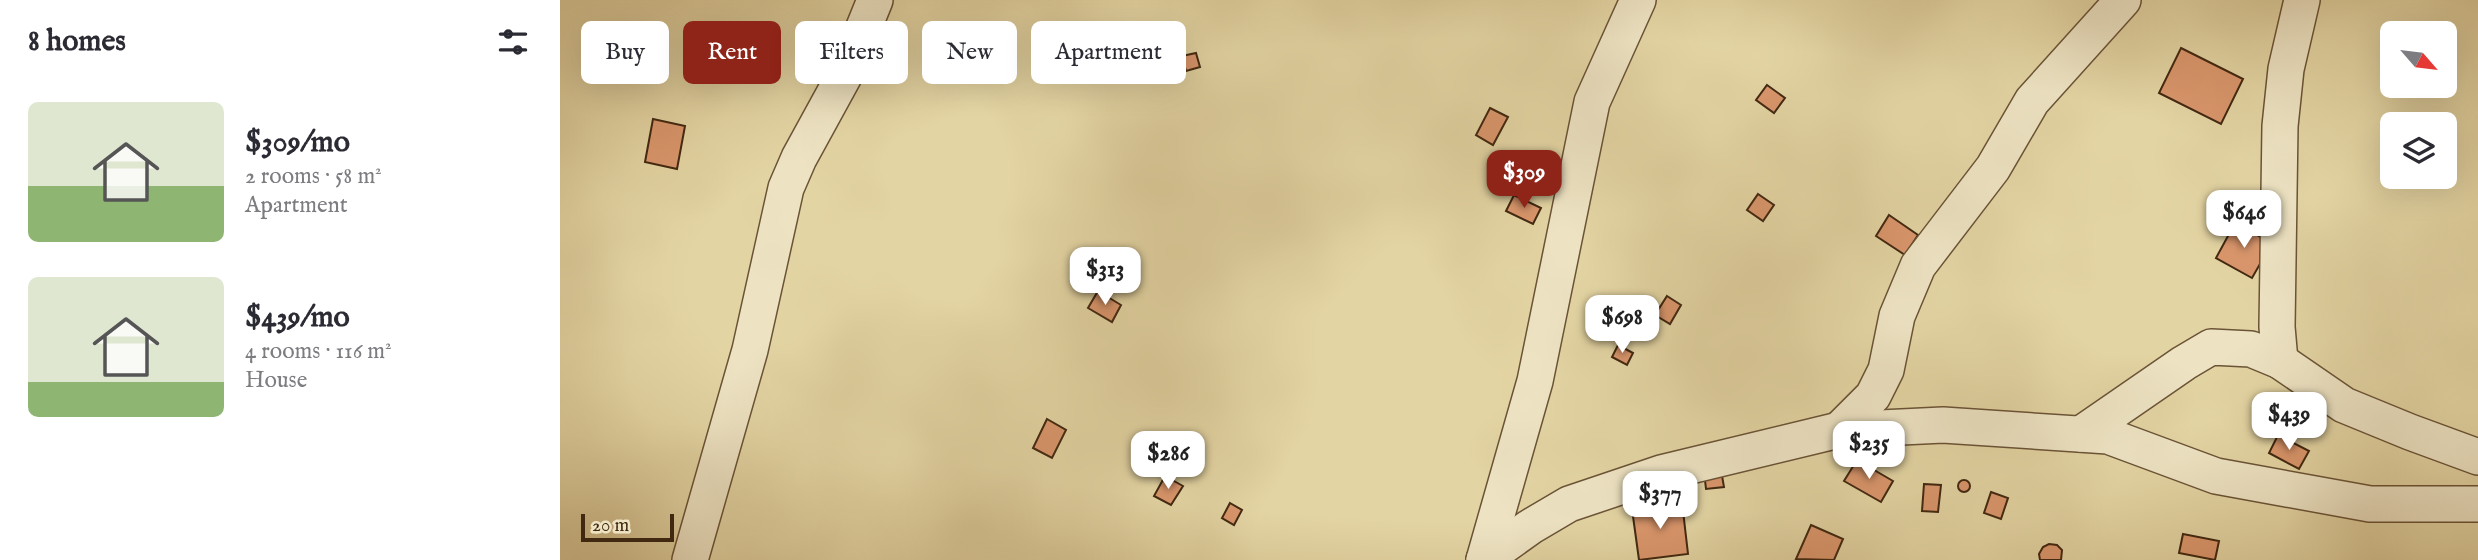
<!DOCTYPE html>
<html lang="en">
<head>
<meta charset="utf-8">
<style>
	body { margin:0; font-family:"IM FELL English",serif; background:#f7f7f7; color:#2b2b33; height:100vh; display:flex; flex-direction:column; font-size:26px; white-space:nowrap }
	* { box-sizing:border-box; margin:0 }
	p { font-size:23px; color:#7c7c81 }
	.icon { flex:none; width:38px; height:38px; fill:none; stroke:currentColor; stroke-width:2; stroke-linecap:round; stroke-linejoin:round }
	.map { position:relative; flex:1; overflow:hidden }
	.panel { display:flex; flex-direction:column; background:#fff; width:560px }
	.panel>* { flex:none }
	.banner { position:absolute; left:21px; top:21px; width:665px; height:63px; display:flex; gap:14px }
	.needle { width:46px; rotate:118deg }
	.tools { position:absolute; left:1820px; top:21px; display:grid; gap:14px }
	.tools a { display:grid; place-items:center; width:77px; height:77px; border-radius:10px; background:#fff; box-shadow:0 7px 28px #0002; font-size:35px }
	.scale { position:absolute; left:21px; bottom:18px; width:93px; box-sizing:border-box; padding-left:7px; border:4px solid #412811; border-top:0; font-size:19px; line-height:24px; white-space:nowrap; color:#412811; -webkit-text-stroke:5px #ede3c3; paint-order:stroke }
	.price { position:absolute; translate:-50% -60px; padding:0 16px; border-radius:14px; background:#fff; color:#222; font-size:23px; line-height:46px; filter:drop-shadow(0 2px 4px #0008) }
	.price::after { content:''; position:absolute; left:50%; top:42px; width:21px; height:16px; margin-left:-10px; background:inherit; clip-path:polygon(0 0,100% 0,50% 100%) }
	.price.on { background:#8f2418; color:#fff }
	ul { padding:0; list-style:none }
	li { display:flex; align-items:center; gap:21px; height:175px; padding:0 28px }
	li span { display:grid; place-items:center; flex:none; width:196px; height:140px; border-radius:10px; color:#555 }
	li>.icon { margin-inline-start:auto }
	span .icon { width:84px; height:84px; fill:#fffc; stroke-width:1 }
	li b { font-size:30px }
	h2 { display:flex; justify-content:space-between; align-items:center; height:84px; padding:0 28px; font-size:30px }
	.chip { padding:0 24px; border-radius:10px; background:#fff; box-shadow:0 7px 28px #0002; font-size:24px; line-height:63px }
	.chip.on { background:#8f2418; color:#fff }
	main { display:flex; flex:1; min-height:0 }
	.map>svg:first-child { display:block }
	.building { fill:#da966c; stroke:#412811; stroke-width:2 }
	.lines { fill:none; stroke-linecap:round; stroke-linejoin:round }
	.street-casing { stroke:#6a5336; stroke-width:38 }
	.street { stroke:#ede3c3; stroke-width:35 }
</style>
</head>
<body>
<main>
<section class="panel">
<h2>8 homes<svg class="icon" aria-label="filters" viewBox="0 0 24 24"><path d="M4 7h16M4 17h16"/><circle cx="9" cy="7" r="2"/><circle cx="15" cy="17" r="2"/></svg></h2>
<ul>
<li><span style="background:linear-gradient(#dfe7d0 60%,#8fb573 0)"><svg class="icon" aria-label="home" viewBox="0 0 24 24"><path d="M3 11l9-7 9 7M6 9v11h12V9"/></svg></span><div><b>$309/mo</b><p>2 rooms · 58 m²</p><p>Apartment</p></div></li>
<li><span style="background:linear-gradient(#dfe7d0 75%,#8fb573 0)"><svg class="icon" aria-label="home" viewBox="0 0 24 24"><path d="M3 11l9-7 9 7M6 9v11h12V9"/></svg></span><div><b>$439/mo</b><p>4 rooms · 116 m²</p><p>House</p></div></li>
</ul>
</section>
<div class="map">
<svg width="1918" height="560" viewBox="0 0 1918 560">
	<rect width="100%" height="100%" fill="#e3d4a3"/>
	<filter id="stains"><feTurbulence type="fractalNoise" baseFrequency=".00286" numOctaves="4"/><feColorMatrix values="0 0 0 0 .2 0 0 0 0 .09 0 0 0 0 .02 0 0 0 .5 -.17"/></filter>
	<radialGradient id="worn" r=".72"><stop offset=".6" stop-color="#630" stop-opacity="0"/><stop offset="1" stop-color="#630" stop-opacity=".3"/></radialGradient>
	<g class="building">
		<path d="M 1621,48 L 1683,79 L 1661,124 L 1599,93 Z"/>
		<path d="M 636,53 L 640,67 L 626,71 L 622,56 Z"/>
		<path d="M 1207,85 L 1225,98 L 1214,113 L 1196,100 Z"/>
		<path d="M 930,108 L 948,117 L 933,145 L 916,135 Z"/>
		<path d="M 93,119 L 125,126 L 117,169 L 85,162 Z"/>
		<path d="M 1198,194 L 1214,205 L 1203,221 L 1187,210 Z"/>
		<path d="M 954,195 L 981,208 L 973,224 L 946,211 Z"/>
		<path d="M 1329,215 L 1358,235 L 1345,255 L 1316,236 Z"/>
		<path d="M 1675,223 L 1712,243 L 1692,278 L 1656,258 Z"/>
		<path d="M 538,291 L 561,305 L 552,322 L 528,308 Z"/>
		<path d="M 1107,296 L 1121,305 L 1110,324 L 1095,315 Z"/>
		<path d="M 1058,345 L 1073,353 L 1067,365 L 1052,357 Z"/>
		<path d="M 487,419 L 506,430 L 492,458 L 473,448 Z"/>
		<path d="M 1718,435 L 1749,451 L 1739,469 L 1709,453 Z"/>
		<path d="M 1297,460 L 1333,481 L 1321,502 L 1284,481 Z"/>
		<path d="M 1161,470 L 1164,487 L 1146,489 L 1144,472 Z"/>
		<path d="M 605,476 L 623,486 L 611,505 L 594,496 Z"/>
		<circle cx="1404" cy="486" r="6"/>
		<path d="M 1364,484 L 1381,485 L 1378,512 L 1362,511 Z"/>
		<path d="M 1431,492 L 1448,498 L 1441,519 L 1424,513 Z"/>
		<path d="M 1122,502 L 1128,554 L 1079,560 L 1072,509 Z"/>
		<path d="M 670,503 L 682,510 L 674,525 L 662,518 Z"/>
		<path d="M 1251,525 L 1283,539 L 1274,560 L 1236,559 Z"/>
		<path d="M 1623,534 L 1659,541 L 1655,560 L 1619,553 Z"/>
		<path d="M 1489,544 L 1497,545 L 1502,550 L 1501,560 L 1480,560 L 1479,554 L 1483,547 Z"/>
	</g>
	<g class="lines">
		<g class="street-casing">
			<g id="street">
				<path d="M 1720,361 L 1717,327 L 1720,126 L 1726,69 L 1742,0"/>
				<path d="M 1279,430 L 1313,396 L 1326,370 L 1337,316 L 1358,266 L 1433,168 L 1472,101 L 1563,0"/>
				<path d="M 1521,434 L 1624,363 L 1651,347 L 1691,349 L 1720,361 L 1784,405 L 1850,432 L 1918,457"/>
				<path d="M 130,560 L 190,350 L 226,188 L 239,158 L 285,74 L 315,0"/>
				<path d="M 924,560 L 970,527 L 1009,504 L 1101,473 L 1279,430 L 1383,425 L 1548,436 L 1656,476 L 1810,504 L 1918,504"/>
				<path d="M 924,560 L 975,381 L 1032,102 L 1078,0"/>
			</g>
		</g>
		<use href="#street" class="street"/>
	</g>
	<rect width="100%" height="100%" filter="url(#stains)"/>
	<rect width="100%" height="100%" fill="url(#worn)"/>
</svg>
<div class="tools">
<a><svg class="needle" viewBox="-14 -14 28 28"><path d="M0-13l5 13h-10z" fill="#e53935"/><path d="M0 13l5-13h-10z" fill="#7c7c81"/></svg></a>
<a><svg class="icon" aria-label="layers" viewBox="0 0 24 24"><path d="M12 4l9 5-9 5-9-5zM3 14l9 5 9-5"/></svg></a>
</div>
<div class="scale">20 m</div>
<b class="price on" style="left:964px;top:210px">$309</b>
<b class="price" style="left:1684px;top:250px">$646</b>
<b class="price" style="left:545px;top:307px">$313</b>
<b class="price" style="left:1062px;top:355px">$698</b>
<b class="price" style="left:1729px;top:452px">$439</b>
<b class="price" style="left:1309px;top:481px">$235</b>
<b class="price" style="left:608px;top:491px">$286</b>
<b class="price" style="left:1100px;top:531px">$377</b>
<div class="banner">
<a class="chip">Buy</a>
<a class="chip on">Rent</a>
<a class="chip">Filters</a>
<a class="chip">New</a>
<a class="chip">Apartment</a>
</div>
</div>
</main>
</body>
</html>
